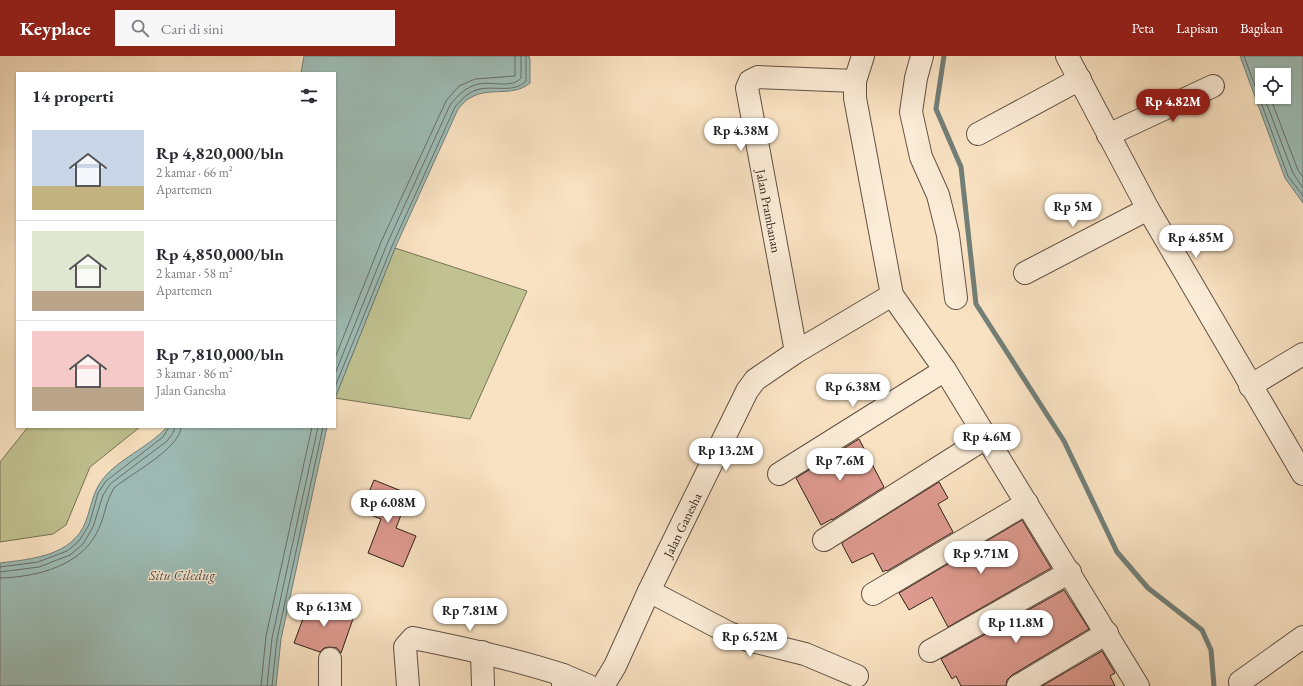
<!DOCTYPE html>
<html lang="id">
<head>
<meta charset="utf-8">
<style>
	body { margin:0; font-family:"EB Garamond",serif; background:#f7f7f7; color:#2b2b33; height:100vh; display:flex; flex-direction:column; font-size:15px; white-space:nowrap }
	* { box-sizing:border-box; margin:0 }
	p { font-size:13px; color:#7c7c81 }
	.icon { flex:none; width:22px; height:22px; fill:none; stroke:currentColor; stroke-width:2; stroke-linecap:round; stroke-linejoin:round }
	.map { position:relative; flex:1; overflow:hidden }
	.side { position:absolute; left:16px; top:16px; width:320px; height:356px; display:flex; flex-direction:column; background:#fff; border-radius:0px; box-shadow:0 1px 3px #0004 }
	.side>* { flex:none }
	.tools { position:absolute; left:1255px; top:12px; display:grid; gap:8px }
	.tools a { display:grid; place-items:center; width:36px; height:36px; border-radius:0px; background:#fff; box-shadow:0 1px 3px #0004; font-size:20px }
	.price { position:absolute; translate:-50% -34px; padding:0 9px; border-radius:14px; background:#fff; color:#222; font-size:13px; line-height:26px; filter:drop-shadow(0 1px 2px #0008) }
	.price::after { content:''; position:absolute; left:50%; top:24px; width:12px; height:9px; margin-left:-6px; background:inherit; clip-path:polygon(0 0,100% 0,50% 100%) }
	.price.current { background:#8f2418; color:#fff }
	ul { padding:0; list-style:none }
	li { display:flex; align-items:center; gap:12px; height:100px; padding:0 16px }
	li+li { border-top:1px solid #e1e1e2 }
	li span { display:grid; place-items:center; flex:none; width:112px; height:80px; border-radius:0px; color:#555 }
	li>.icon { margin-inline-start:auto }
	span .icon { width:48px; height:48px; fill:#fffc; stroke-width:1 }
	li b { font-size:17px }
	h2 { display:flex; justify-content:space-between; align-items:center; height:48px; padding:0 16px; font-size:17px }
	header { display:flex; align-items:center; gap:24px; box-sizing:border-box; height:56px; padding:0 20px; background:#8f2418; color:#fff }
	header strong { font-size:19px }
	nav { display:flex; gap:22px; margin-inline-start:auto; font-size:14px }
	.search { width:280px; height:36px; background:#f7f7f7; display:flex; align-items:center; gap:10px; box-sizing:border-box; padding:0 14px; border-radius:0px; color:#7c7c81; font-size:15px }
	.map>svg:first-child { display:block }
	.green { fill:#c1c291; stroke:#787256 }
	.water { fill:#9ebdb7; stroke:#727f78; fill-rule:evenodd }
	.lines { fill:none; stroke-linecap:round; stroke-linejoin:round }
	.shore { stroke:#676f68; stroke-width:1 }
	.stream { stroke:#727f78; stroke-width:5 }
	.building { fill:#de9a8f; stroke:#30211a }
	.minor-casing { stroke:#625144; stroke-width:24 }
	.minor { stroke:#fbecd7; stroke-width:22 }
	.labels { text-anchor:middle; stroke-width:3; stroke-linejoin:round; paint-order:stroke }
	.street-label { font-size:13px; fill:#30211a; stroke:#fbecd7 }
	.water-label { font-size:14px; font-style:italic; fill:#515049; stroke:#fbecd7 }
</style>
</head>
<body>
<header>
<strong>Keyplace</strong>
<div class="search"><svg class="icon" aria-label="search" viewBox="0 0 24 24"><circle cx="10" cy="10" r="6"/><path d="M15 15l6 6"/></svg>Cari di sini</div>
<nav><a>Peta</a><a>Lapisan</a><a>Bagikan</a></nav>
</header>
<div class="map">
<svg width="1303" height="630" viewBox="0 0 1303 630">
	<rect width="100%" height="100%" fill="#f9e2c2"/>
	<filter id="stains"><feTurbulence type="fractalNoise" baseFrequency=".005" numOctaves="4"/><feColorMatrix values="0 0 0 0 .2 0 0 0 0 .09 0 0 0 0 .02 0 0 0 .5 -.17"/></filter>
	<radialGradient id="worn" r=".72"><stop offset=".6" stop-color="#630" stop-opacity="0"/><stop offset="1" stop-color="#630" stop-opacity=".3"/></radialGradient>
	<g class="green">
		<path d="M 395,192 L 527,235 L 470,363 L 335,342 Z"/>
		<path d="M 28,371 L 140,371 L 90,411 L 66,469 L 53,478 L 0,486 L 0,406 Z"/>
	</g>
	<g class="water">
		<path d="M 304,0 L 529,0 L 530,4 L 530,27 C 512,42 489,30 470,42 C 465,44 462,49 458,53 L 395,192 L 335,342 L 335,17 L 301,17 Z"/>
		<path d="M 1240,0 L 1303,0 L 1303,147 L 1285,122 ZM 1262,19 L 1284,19 L 1284,41 L 1262,41 Z"/>
		<path d="M 167,371 L 327,371 L 281,583 L 276,630 L 0,630 L 0,507 C 32,503 73,500 86,465 C 91,451 93,435 103,423 C 118,403 148,392 167,371 Z"/>
	</g>
	<g class="lines">
		<g class="shore">
			<path d="M 1244,0 L 1288,120 L 1303,140"/>
			<path d="M 1264,41 L 1293,117 L 1303,132"/>
			<path d="M 1270,41 L 1298,114 L 1303,121"/>
			<path d="M 335,302 L 381,186 L 446,45 L 459,30 L 475,23 L 515,20 L 515,0"/>
			<path d="M 335,318 L 387,188 L 450,49 C 457,40 466,31 478,28 C 491,25 512,33 521,22 L 521,0"/>
			<path d="M 335,331 L 392,190 L 455,51 C 462,43 469,35 480,33 C 495,30 515,37 526,25 L 526,0"/>
			<path d="M 0,511 L 38,506 L 67,495 L 79,485 L 89,469 L 98,437 L 106,425 L 163,381 L 169,371"/>
			<path d="M 0,516 L 39,511 L 70,499 L 83,488 L 93,471 L 103,439 L 110,428 L 167,385 L 173,377 L 175,371"/>
			<path d="M 0,522 C 37,521 83,510 99,472 C 105,459 106,445 114,432 C 130,418 180,393 181,371"/>
			<path d="M 261,630 L 266,580 L 312,371"/>
			<path d="M 267,630 L 272,582 L 318,371"/>
			<path d="M 272,630 L 277,583 L 323,371"/>
		</g>
		<path class="stream" d="M 944,0 L 936,53 L 961,111 L 976,248 L 1064,385 L 1117,496 L 1148,532 L 1202,574 L 1211,594 L 1214,630"/>
	</g>
	<g class="building">
		<path d="M 859,383 L 884,431 L 832,464 L 832,463 L 821,469 L 796,422 Z"/>
		<path d="M 374,424 L 409,438 L 396,472 L 416,480 L 403,511 L 368,497 L 381,463 L 361,455 Z"/>
		<path d="M 939,426 L 948,442 L 938,448 L 953,476 L 887,515 L 886,514 L 883,516 L 873,497 L 852,507 L 842,488 L 843,486 Z"/>
		<path d="M 1022,464 L 1051,512 L 948,571 L 932,541 L 909,554 L 899,537 Z"/>
		<path d="M 1064,534 L 1089,573 L 1012,619 L 1007,624 L 1006,630 L 961,630 L 956,620 L 952,623 L 941,603 Z"/>
		<path d="M 310,544 L 354,560 L 341,597 L 337,592 L 330,591 L 324,592 L 320,596 L 294,587 Z"/>
		<path d="M 1102,595 L 1115,617 L 1110,620 L 1115,630 L 1042,630 Z"/>
	</g>
	<g class="lines">
		<g class="minor-casing">
			<g id="minor">
				<path d="M 863,0 L 855,25 L 855,42 L 892,239 L 945,314 L 1138,630"/>
				<path d="M 922,0 L 916,22 L 911,56 L 921,101 L 938,139 L 948,179 L 956,242"/>
				<path d="M 1067,0 L 1148,153 L 1303,418"/>
				<path d="M 978,78 L 1080,23"/>
				<path d="M 1108,79 L 1213,30"/>
				<path d="M 1025,217 L 1148,153"/>
				<path d="M 796,296 L 747,32 L 750,25 L 758,21 L 855,25"/>
				<path d="M 1250,330 L 1303,298"/>
				<path d="M 779,418 L 945,314"/>
				<path d="M 824,484 L 987,381"/>
				<path d="M 649,535 L 729,577 L 748,584 L 805,598 L 857,620"/>
				<path d="M 873,538 L 1027,447"/>
				<path d="M 930,595 L 1070,516"/>
				<path d="M 482,596 L 483,630"/>
				<path d="M 330,603 L 330,630"/>
				<path d="M 563,619 L 589,630"/>
				<path d="M 1240,626 L 1303,581"/>
				<path d="M 408,630 L 405,591 L 413,582 C 464,592 514,603 563,619 L 563,630"/>
				<path d="M 603,630 L 615,610 L 649,535 L 747,335 L 755,324 L 796,296 L 892,239"/>
				<path d="M 1018,630 L 1107,577"/>
			</g>
		</g>
		<use href="#minor" class="minor"/>
	</g>
	<g class="labels">
		<g class="street-label">
			<text transform="translate(769 155) rotate(79)" y="5">Jalan Prambanan</text>
			<text transform="translate(682 469) rotate(-64)" y="5">Jalan Ganesha</text>
		</g>
		<g class="water-label">
			<text x="182" y="524">Situ Ciledug</text>
		</g>
	</g>
	<rect width="100%" height="100%" filter="url(#stains)"/>
	<rect width="100%" height="100%" fill="url(#worn)"/>
</svg>
<div class="tools">
<a><svg class="icon" aria-label="locate" viewBox="0 0 24 24"><circle cx="12" cy="12" r="6"/><path d="M12 2v4M12 18v4M2 12h4M18 12h4"/></svg></a>
</div>
<b class="price current" style="left:1173px;top:67px">Rp 4.82M</b>
<b class="price" style="left:741px;top:96px">Rp 4.38M</b>
<b class="price" style="left:1073px;top:172px">Rp 5M</b>
<b class="price" style="left:1196px;top:203px">Rp 4.85M</b>
<b class="price" style="left:853px;top:352px">Rp 6.38M</b>
<b class="price" style="left:987px;top:402px">Rp 4.6M</b>
<b class="price" style="left:726px;top:416px">Rp 13.2M</b>
<b class="price" style="left:840px;top:426px">Rp 7.6M</b>
<b class="price" style="left:388px;top:468px">Rp 6.08M</b>
<b class="price" style="left:981px;top:519px">Rp 9.71M</b>
<b class="price" style="left:324px;top:572px">Rp 6.13M</b>
<b class="price" style="left:470px;top:576px">Rp 7.81M</b>
<b class="price" style="left:1016px;top:588px">Rp 11.8M</b>
<b class="price" style="left:750px;top:602px">Rp 6.52M</b>
<section class="side">
<h2>14 properti<svg class="icon" aria-label="filters" viewBox="0 0 24 24"><path d="M4 7h16M4 17h16"/><circle cx="9" cy="7" r="2"/><circle cx="15" cy="17" r="2"/></svg></h2>
<ul>
<li><span style="background:linear-gradient(#c9d6e8 70%,#c2b280 0)"><svg class="icon" aria-label="home" viewBox="0 0 24 24"><path d="M3 11l9-7 9 7M6 9v11h12V9"/></svg></span><div><b>Rp 4,820,000/bln</b><p>2 kamar · 66 m²</p><p>Apartemen</p></div></li>
<li><span style="background:linear-gradient(#dfe7d0 75%,#b9a48a 0)"><svg class="icon" aria-label="home" viewBox="0 0 24 24"><path d="M3 11l9-7 9 7M6 9v11h12V9"/></svg></span><div><b>Rp 4,850,000/bln</b><p>2 kamar · 58 m²</p><p>Apartemen</p></div></li>
<li><span style="background:linear-gradient(#f6c9c9 70%,#b9a48a 0)"><svg class="icon" aria-label="home" viewBox="0 0 24 24"><path d="M3 11l9-7 9 7M6 9v11h12V9"/></svg></span><div><b>Rp 7,810,000/bln</b><p>3 kamar · 86 m²</p><p>Jalan Ganesha</p></div></li>
</ul>
</section>
</div>
</body>
</html>
